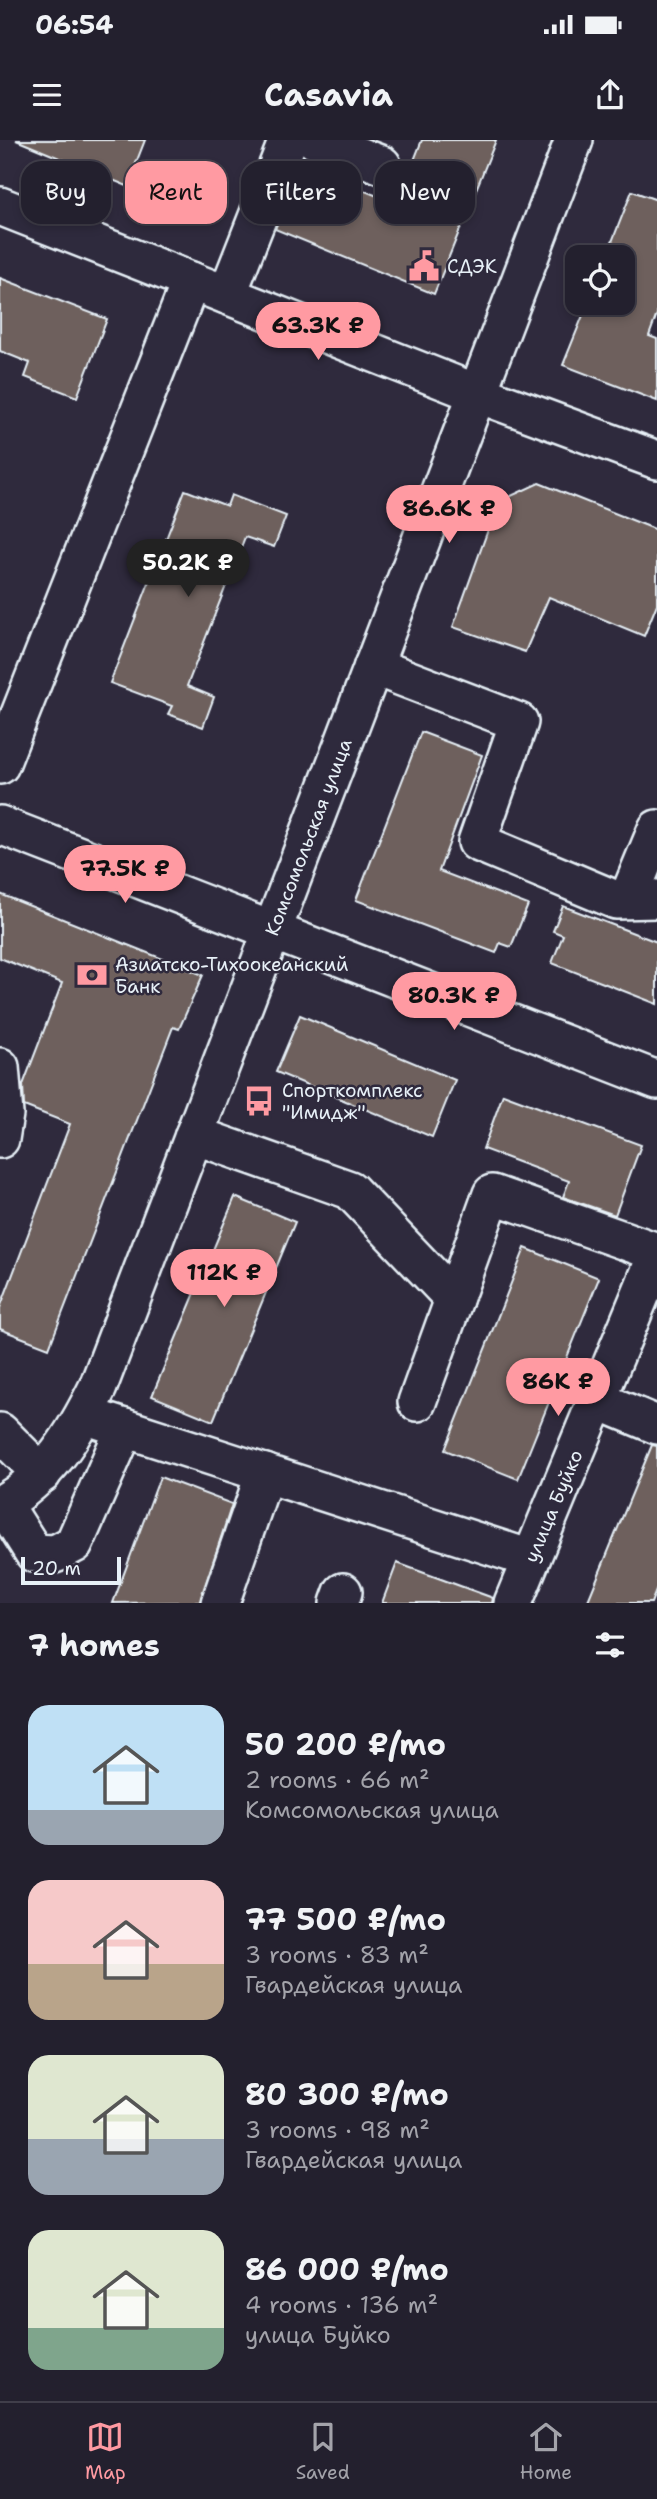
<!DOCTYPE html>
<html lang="en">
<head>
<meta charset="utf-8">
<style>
	body { margin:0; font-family:"Shantell Sans",sans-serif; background:#2f2d3a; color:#f1f3f6; height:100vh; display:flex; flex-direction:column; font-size:26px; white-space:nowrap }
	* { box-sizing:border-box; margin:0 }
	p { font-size:23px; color:#a3a3aa }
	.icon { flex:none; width:38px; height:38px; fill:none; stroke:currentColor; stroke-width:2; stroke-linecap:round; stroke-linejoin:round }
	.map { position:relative; height:1463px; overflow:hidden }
	.drawer { display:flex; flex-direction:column; background:#23202e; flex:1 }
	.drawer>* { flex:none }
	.guide { position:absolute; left:21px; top:21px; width:616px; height:63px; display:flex; gap:14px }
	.fabs { position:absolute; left:565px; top:105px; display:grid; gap:14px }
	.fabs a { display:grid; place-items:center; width:70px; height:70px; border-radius:14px; background:#23202e; box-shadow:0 4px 10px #0003,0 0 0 2px #403e4a; font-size:35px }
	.scale { position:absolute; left:21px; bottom:18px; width:100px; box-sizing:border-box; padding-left:7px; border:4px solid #e8f1f8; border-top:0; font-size:19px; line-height:24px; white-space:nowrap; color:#e8f1f8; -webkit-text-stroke:5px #2f2a3d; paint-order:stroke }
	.price { position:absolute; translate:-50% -60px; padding:0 16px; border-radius:24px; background:#ff9aa2; color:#111; font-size:23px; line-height:46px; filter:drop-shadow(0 2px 4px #0008) }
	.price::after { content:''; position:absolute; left:50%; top:42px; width:21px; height:16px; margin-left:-10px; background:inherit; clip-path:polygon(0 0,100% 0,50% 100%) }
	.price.selected { background:#222; color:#fff }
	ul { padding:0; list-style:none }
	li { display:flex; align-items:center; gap:21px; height:175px; padding:0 28px }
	li span { display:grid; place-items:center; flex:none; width:196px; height:140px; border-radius:21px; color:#555 }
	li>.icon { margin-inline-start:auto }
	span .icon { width:84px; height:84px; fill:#fffc; stroke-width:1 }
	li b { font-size:30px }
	h2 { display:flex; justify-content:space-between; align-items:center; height:84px; padding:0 28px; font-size:30px }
	.chip { padding:0 24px; border-radius:21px; background:#23202e; box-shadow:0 4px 10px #0003,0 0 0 2px #403e4a; font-size:24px; line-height:63px }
	.chip.selected { background:#ff9aa2; color:#111 }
	.status { display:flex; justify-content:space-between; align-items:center; height:49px; padding:0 35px; background:#23202e; direction:ltr }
	.status svg { height:19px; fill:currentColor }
	header { display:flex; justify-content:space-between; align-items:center; height:91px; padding:0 28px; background:#23202e; font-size:32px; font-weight:700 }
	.dock { display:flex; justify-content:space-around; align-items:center; height:98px; border-top:2px solid #403e4a; background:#23202e; font-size:19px; color:#a3a3aa }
	.dock a { display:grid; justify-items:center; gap:4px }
	.dock .selected { color:#ff9aa2 }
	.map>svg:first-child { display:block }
	.building { fill:#6e615d; stroke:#e8f1f8; stroke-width:2 }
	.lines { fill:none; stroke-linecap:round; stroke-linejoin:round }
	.minor-casing { stroke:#e8f1f8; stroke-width:42 }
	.minor { stroke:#2f2a3d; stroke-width:37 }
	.labels { text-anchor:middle; stroke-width:5; stroke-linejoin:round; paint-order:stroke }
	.poi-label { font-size:19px; fill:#e8f1f8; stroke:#2f2a3d; text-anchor:start }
	.street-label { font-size:19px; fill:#e8f1f8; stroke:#2f2a3d }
</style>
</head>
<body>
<div class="status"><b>06:54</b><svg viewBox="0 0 49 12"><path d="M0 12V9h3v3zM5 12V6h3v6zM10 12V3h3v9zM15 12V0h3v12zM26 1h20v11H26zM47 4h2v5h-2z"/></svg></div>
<header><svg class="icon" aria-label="menu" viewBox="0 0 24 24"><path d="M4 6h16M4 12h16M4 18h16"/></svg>Casavia<svg class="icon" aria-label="share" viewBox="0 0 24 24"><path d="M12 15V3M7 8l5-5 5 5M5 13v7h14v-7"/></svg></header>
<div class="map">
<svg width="657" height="1463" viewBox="0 0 657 1463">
	<rect width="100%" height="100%" fill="#2f2a3d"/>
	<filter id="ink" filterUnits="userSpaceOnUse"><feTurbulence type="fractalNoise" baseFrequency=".0143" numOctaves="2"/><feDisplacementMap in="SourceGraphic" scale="14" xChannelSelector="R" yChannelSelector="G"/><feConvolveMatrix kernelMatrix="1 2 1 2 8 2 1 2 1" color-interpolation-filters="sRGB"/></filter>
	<g filter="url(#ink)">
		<g class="building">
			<path d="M 16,0 L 145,0 L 127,46 Z"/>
			<path d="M 422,0 L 496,0 L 434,154 L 275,89 L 301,25 L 397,64 Z"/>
			<path d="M 632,51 L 657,60 L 657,174 L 649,196 L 657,199 L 657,261 L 563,225 L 588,163 L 623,163 L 623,117 L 606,117 Z"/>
			<path d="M 0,138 L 107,179 L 77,257 L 25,237 L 30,223 L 0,211 Z"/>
			<path d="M 539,343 L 657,390 L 657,464 L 644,496 L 549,457 L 525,512 L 453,487 L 498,362 Z"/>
			<path d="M 185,350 L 227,366 L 231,355 L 286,376 L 274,407 L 245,397 L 187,546 L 214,557 L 203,587 L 168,574 L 172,566 L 110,543 Z"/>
			<path d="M 421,592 L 482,615 L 439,731 L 528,765 L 511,807 L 500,803 L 496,813 L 356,760 Z"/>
			<path d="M 0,754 L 203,835 L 179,889 L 173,887 L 49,1208 L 0,1189 L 0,1168 L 70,984 L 24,966 L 23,945 L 62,843 L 0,818 Z"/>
			<path d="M 563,766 L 657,802 L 657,864 L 552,823 L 563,795 L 553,791 Z"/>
			<path d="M 300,875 L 455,940 L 432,997 L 276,932 Z"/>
			<path d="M 503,954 L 641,1005 L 615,1075 L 563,1057 L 569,1041 L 483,1009 Z"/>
			<path d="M 235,1057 L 295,1082 L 213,1281 L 152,1256 Z"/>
			<path d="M 525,1108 L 599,1138 L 518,1339 L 445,1310 Z"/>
			<path d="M 652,1305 L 657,1306 L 657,1448 L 651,1463 L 587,1463 Z"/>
			<path d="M 160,1337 L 232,1364 L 200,1462 L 113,1463 Z"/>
			<path d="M 397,1423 L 493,1458 L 492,1463 L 382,1463 Z"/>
		</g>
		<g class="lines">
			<g class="minor-casing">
				<g id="minor">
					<path d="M 315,0 L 382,25"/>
					<path d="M 0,66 L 476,253 L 657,320"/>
					<path d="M 227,155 L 288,0"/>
					<path d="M 373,526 L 519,582 L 477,702 L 616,760 L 657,759"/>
					<path d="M 0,625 L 191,141"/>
					<path d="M 0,685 L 657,940"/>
					<path d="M 628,759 L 657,689"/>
					<path d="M 0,927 L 4,974 L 0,999"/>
					<path d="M 194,995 L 350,1050 L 454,1159"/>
					<path d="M 597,1260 L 657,1285"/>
					<path d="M 417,1262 L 492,1054 L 657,1112"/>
					<path d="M 84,1275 L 531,1419"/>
					<path d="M 0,1292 L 42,1334"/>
					<path d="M 3,1364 L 34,1413 L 55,1414 L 74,1404 L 125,1288"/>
					<path d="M 0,1365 C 48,1338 74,1296 98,1247 L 574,0"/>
					<path d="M 220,1463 L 265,1333"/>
					<path d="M 339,1463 L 343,1452"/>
					<path d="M 513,1463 L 657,1115"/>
				</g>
			</g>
			<use href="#minor" class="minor"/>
		</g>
	</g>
	<defs>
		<g id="civic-bare" transform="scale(2.415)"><path d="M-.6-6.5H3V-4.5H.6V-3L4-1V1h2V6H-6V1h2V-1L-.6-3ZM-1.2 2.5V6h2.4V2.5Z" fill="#ff9aa2" stroke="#2f2a3d" stroke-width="2.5" paint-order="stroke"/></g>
		<g id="bank-bare" transform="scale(2.415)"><path d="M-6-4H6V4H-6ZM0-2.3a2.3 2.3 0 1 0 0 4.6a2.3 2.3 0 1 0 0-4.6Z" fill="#ff9aa2" stroke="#2f2a3d" stroke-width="2.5" paint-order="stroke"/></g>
		<g id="bus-bare" transform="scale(2.415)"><path d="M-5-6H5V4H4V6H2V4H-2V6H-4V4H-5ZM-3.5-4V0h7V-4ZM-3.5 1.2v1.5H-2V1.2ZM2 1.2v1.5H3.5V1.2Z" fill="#ff9aa2" stroke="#2f2a3d" stroke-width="2.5" paint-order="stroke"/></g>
	</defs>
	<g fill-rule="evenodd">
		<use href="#civic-bare" x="424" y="126"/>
		<use href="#bank-bare" x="92" y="835"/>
		<use href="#bus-bare" x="259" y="961"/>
	</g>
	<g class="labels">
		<g class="poi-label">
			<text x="447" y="133">СДЭК</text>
			<text x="115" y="831">Азиатско-Тихоокеанский<tspan x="115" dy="22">Банк</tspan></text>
			<text x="282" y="957">Спорткомплекс<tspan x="282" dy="22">"Имидж"</tspan></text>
		</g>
		<g class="street-label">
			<text transform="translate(308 697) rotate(-69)" y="7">Комсомольская улица</text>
			<text transform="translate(553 1366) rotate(-67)" y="7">улица Буйко</text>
		</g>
	</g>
</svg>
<div class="fabs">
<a><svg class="icon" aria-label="locate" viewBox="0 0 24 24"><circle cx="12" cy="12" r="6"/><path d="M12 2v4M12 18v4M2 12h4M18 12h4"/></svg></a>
</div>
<div class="scale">20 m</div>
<b class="price" style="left:318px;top:222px">63.3K ₽</b>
<b class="price" style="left:449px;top:405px">86.6K ₽</b>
<b class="price selected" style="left:188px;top:459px">50.2K ₽</b>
<b class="price" style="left:125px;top:765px">77.5K ₽</b>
<b class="price" style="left:454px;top:892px">80.3K ₽</b>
<b class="price" style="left:224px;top:1169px">112K ₽</b>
<b class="price" style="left:558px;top:1278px">86K ₽</b>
<div class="guide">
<a class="chip">Buy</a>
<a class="chip selected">Rent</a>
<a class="chip">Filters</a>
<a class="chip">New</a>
</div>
</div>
<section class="drawer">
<h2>7 homes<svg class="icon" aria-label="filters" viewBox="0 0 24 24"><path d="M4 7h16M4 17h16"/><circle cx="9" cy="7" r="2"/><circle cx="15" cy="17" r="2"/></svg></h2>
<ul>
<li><span style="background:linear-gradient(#bfe0f5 75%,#9aa5b1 0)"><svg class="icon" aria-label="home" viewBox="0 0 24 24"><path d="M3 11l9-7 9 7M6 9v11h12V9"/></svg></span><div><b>50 200 ₽/mo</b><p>2 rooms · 66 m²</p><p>Комсомольская улица</p></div></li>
<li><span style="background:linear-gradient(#f6c9c9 60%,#b9a48a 0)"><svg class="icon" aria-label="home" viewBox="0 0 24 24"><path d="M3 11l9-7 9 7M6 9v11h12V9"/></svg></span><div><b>77 500 ₽/mo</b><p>3 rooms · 83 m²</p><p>Гвардейская улица</p></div></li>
<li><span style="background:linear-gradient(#dfe7d0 60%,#9aa5b1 0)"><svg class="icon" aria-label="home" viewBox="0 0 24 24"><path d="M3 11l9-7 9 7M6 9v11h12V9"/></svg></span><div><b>80 300 ₽/mo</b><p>3 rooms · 98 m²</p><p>Гвардейская улица</p></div></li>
<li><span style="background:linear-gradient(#dfe7d0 70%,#7fa58c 0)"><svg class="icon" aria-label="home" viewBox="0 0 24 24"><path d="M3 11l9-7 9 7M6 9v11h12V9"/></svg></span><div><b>86 000 ₽/mo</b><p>4 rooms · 136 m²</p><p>улица Буйко</p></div></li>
</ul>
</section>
<nav class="dock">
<a class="selected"><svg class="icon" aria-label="map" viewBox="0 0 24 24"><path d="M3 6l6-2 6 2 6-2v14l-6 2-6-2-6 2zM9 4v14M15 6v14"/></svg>Map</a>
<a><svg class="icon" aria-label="saved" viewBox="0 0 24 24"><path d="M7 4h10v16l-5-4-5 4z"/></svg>Saved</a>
<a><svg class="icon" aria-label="home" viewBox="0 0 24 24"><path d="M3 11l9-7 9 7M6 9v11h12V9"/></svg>Home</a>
</nav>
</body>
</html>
